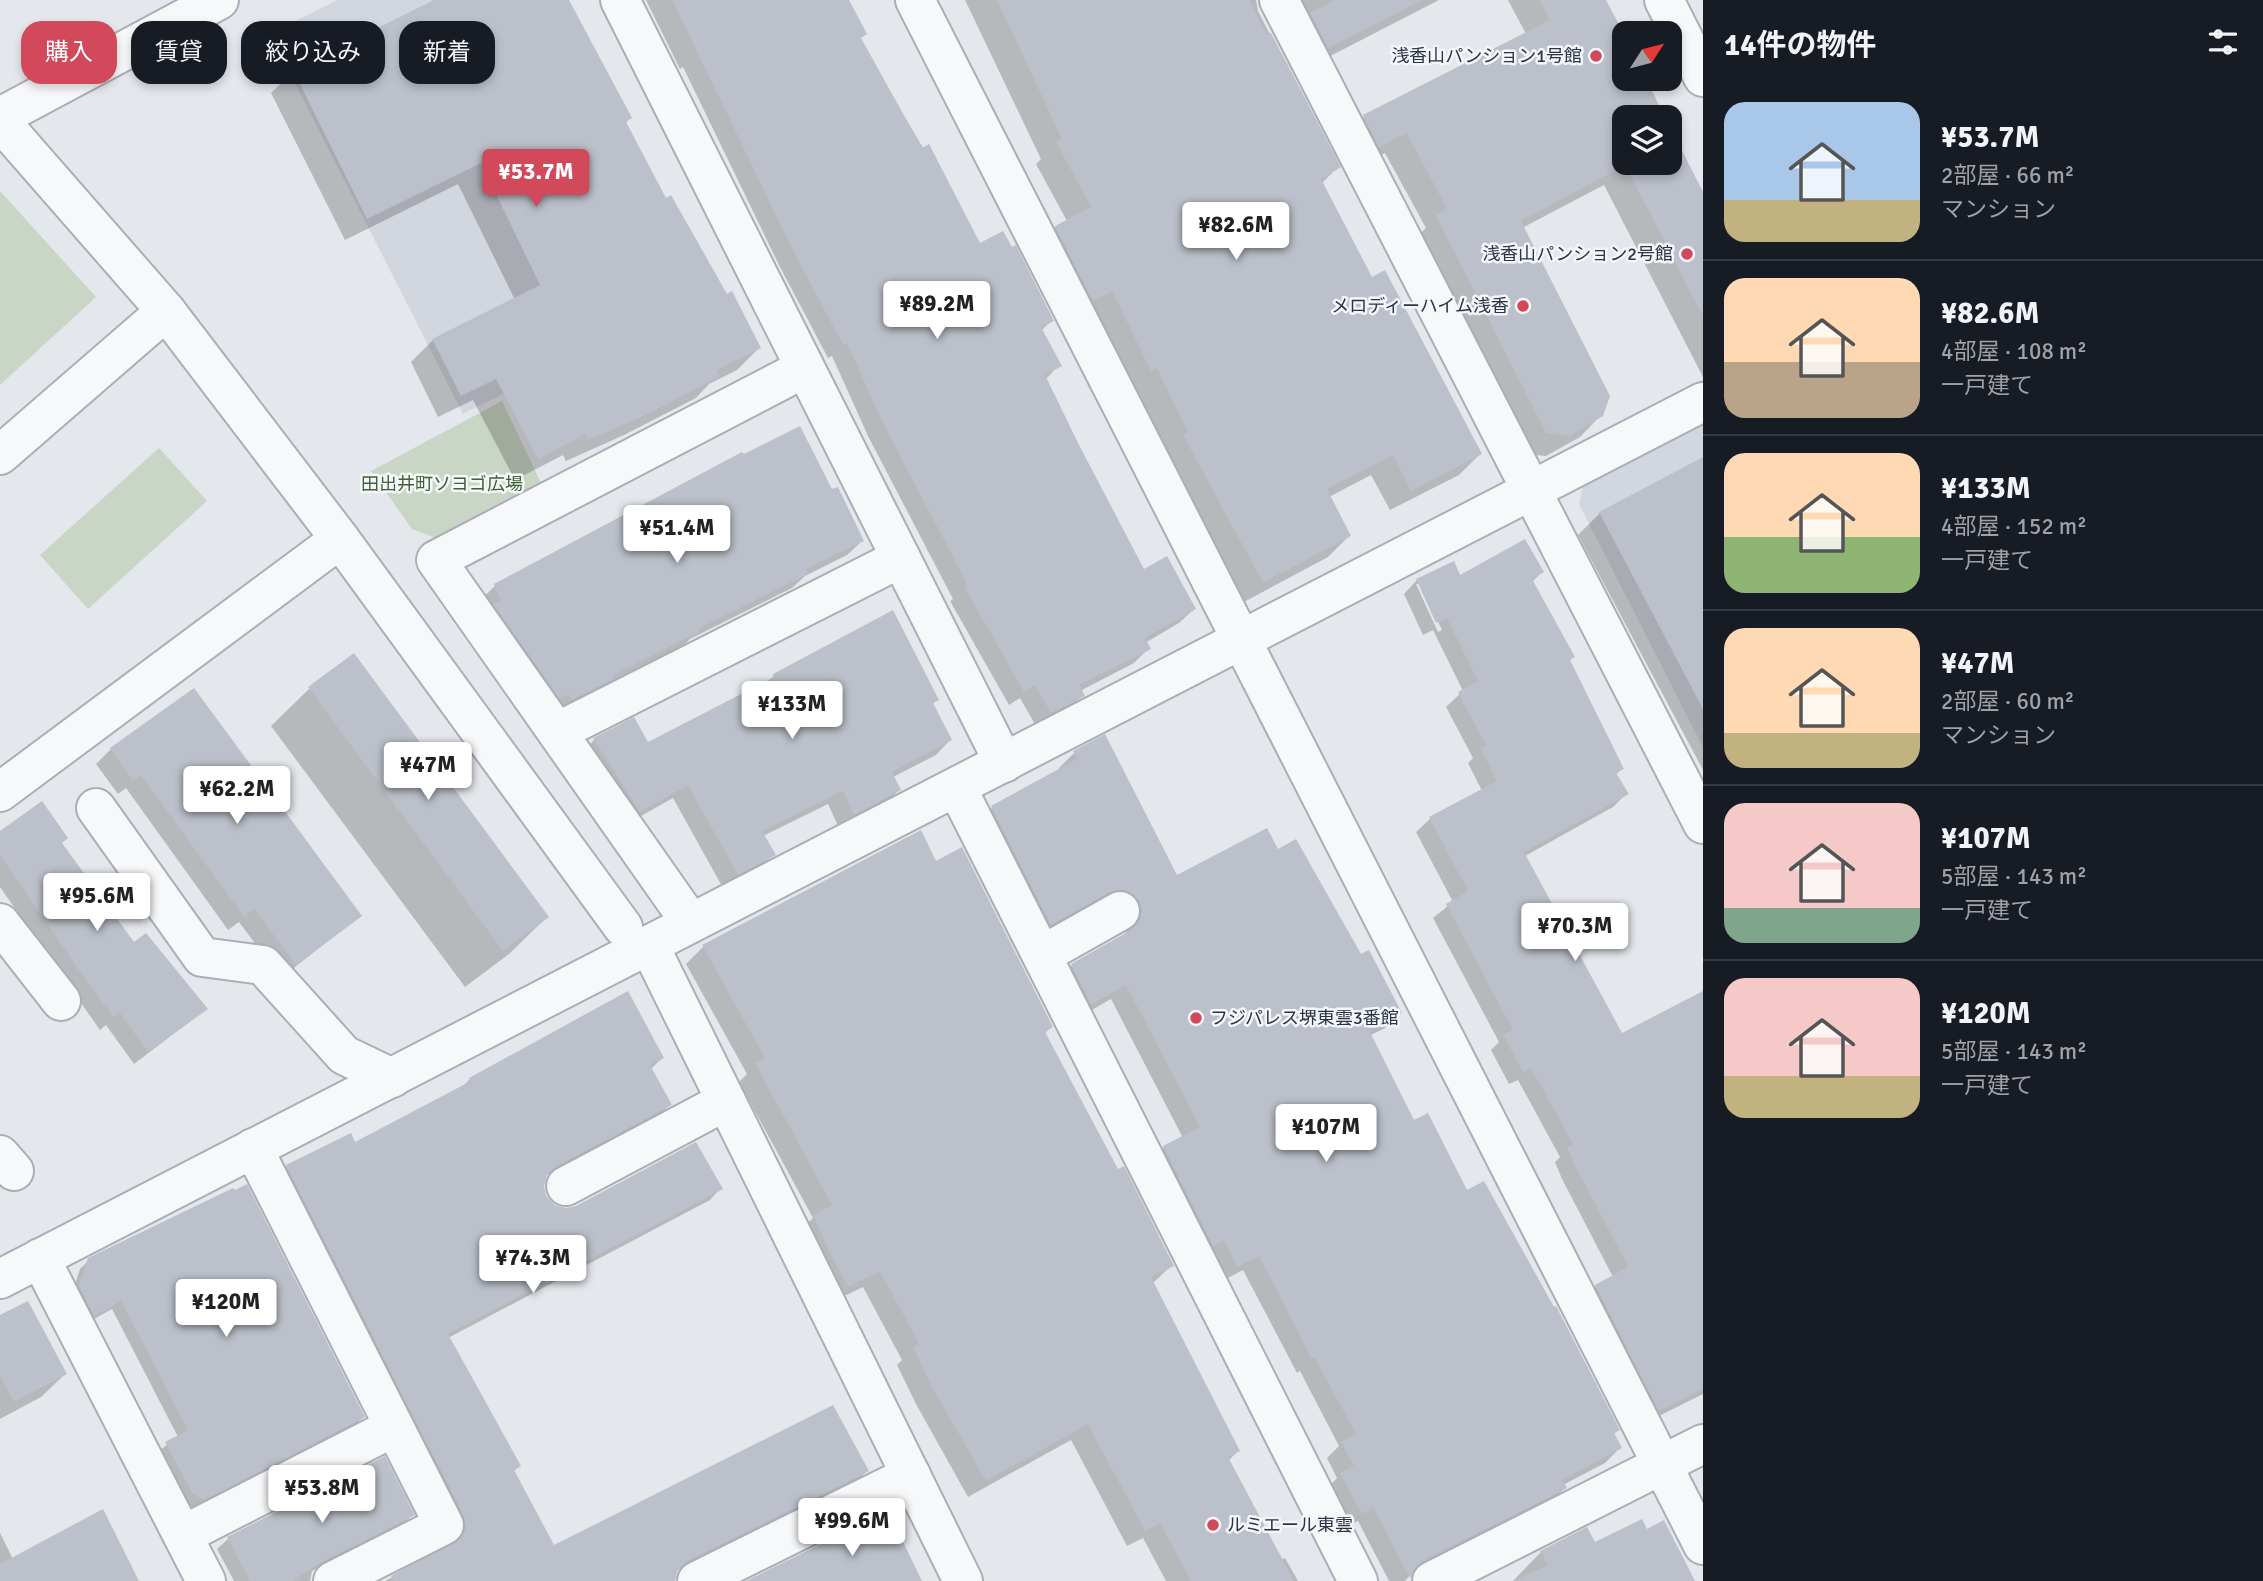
<!DOCTYPE html>
<html lang="ja">
<head>
<meta charset="utf-8">
<style>
	body { margin:0; font-family:Signika,"Noto Sans JP",sans-serif; background:#242831; color:#f1f3f6; height:100vh; display:flex; flex-direction:column; font-size:26px; white-space:nowrap }
	* { box-sizing:border-box; margin:0 }
	p { font-size:23px; color:#9ea1a6 }
	.icon { flex:none; width:38px; height:38px; fill:none; stroke:currentColor; stroke-width:2; stroke-linecap:round; stroke-linejoin:round }
	.map { position:relative; flex:1; overflow:hidden }
	.panel { display:flex; flex-direction:column; background:#171b24; width:560px }
	.panel>* { flex:none }
	.guide { position:absolute; left:21px; top:21px; width:665px; height:63px; display:flex; gap:14px }
	.needle { width:46px; rotate:54deg }
	.fabs { position:absolute; left:1612px; top:21px; display:grid; gap:14px }
	.fabs a { display:grid; place-items:center; width:70px; height:70px; border-radius:14px; background:#171b24; box-shadow:0 4px 10px #0003; font-size:35px }
	.price { position:absolute; translate:-50% -60px; padding:0 16px; border-radius:7px; background:#fff; color:#222; font-size:23px; line-height:46px; filter:drop-shadow(0 2px 4px #0008) }
	.price::after { content:''; position:absolute; left:50%; top:42px; width:21px; height:16px; margin-left:-10px; background:inherit; clip-path:polygon(0 0,100% 0,50% 100%) }
	.price.on { background:#d1495b; color:#fff }
	ul { padding:0; list-style:none }
	li { display:flex; align-items:center; gap:21px; height:175px; padding:0 21px }
	li+li { border-top:2px solid #363941 }
	li span { display:grid; place-items:center; flex:none; width:196px; height:140px; border-radius:21px; color:#555 }
	li>.icon { margin-inline-start:auto }
	span .icon { width:84px; height:84px; fill:#fffc; stroke-width:1 }
	li b { font-size:30px }
	h2 { display:flex; justify-content:space-between; align-items:center; height:84px; padding:0 21px; font-size:30px }
	.tag { padding:0 24px; border-radius:21px; background:#171b24; box-shadow:0 4px 10px #0003; font-size:24px; line-height:63px }
	.tag.on { background:#d1495b; color:#fff }
	main { display:flex; flex:1; min-height:0 }
	.map>svg:first-child { display:block }
	.built { fill:#d2d6de }
	.green { fill:#c9d6c5 }
	.shadow { fill:#0003; fill-rule:evenodd }
	.building { fill:#bbc0ca }
	.lines { fill:none; stroke-linecap:round; stroke-linejoin:round }
	.minor-casing { stroke:#a9aeb7; stroke-width:42 }
	.minor { stroke:#f7f8fa; stroke-width:38 }
	.poi-dot { fill:#d1495b; stroke:#f4f6f9; stroke-width:2.5 }
	.labels { text-anchor:middle; stroke-width:5; stroke-linejoin:round; paint-order:stroke }
	.poi-label { font-size:18px; fill:#2b3445; stroke:#f4f6f9; text-anchor:end }
	.park-label { font-size:18px; fill:#3f6138; stroke:#f4f6f9 }
</style>
</head>
<body>
<main>
<div class="map">
<svg width="1703" height="1581" viewBox="0 0 1703 1581">
	<rect width="100%" height="100%" fill="#e4e7ec"/>
	<g class="built">
		<path d="M 337,0 L 496,0 L 657,316 L 463,414 L 270,34 Z"/>
		<path d="M 1703,419 L 1703,747 L 1579,504 L 1584,480 Z"/>
	</g>
	<g class="green">
		<path d="M 0,191 L 96,297 L 0,385 Z"/>
		<path d="M 502,401 L 541,483 L 436,538 L 412,529 L 371,471 Z"/>
		<path d="M 159,448 L 207,501 L 88,609 L 40,555 Z"/>
	</g>
	<g class="shadow">
		<path d="M 438,0 L 566,0 L 630,118 L 625,124 L 665,200 L 759,348 L 737,370 L 709,384 L 696,398 L 624,435 L 566,461 L 563,455 L 515,480 L 473,400 L 438,417 L 411,362 L 433,340 L 515,300 L 458,184 L 345,240 L 271,93 L 294,71 Z"/>
		<path d="M 646,0 L 848,0 L 859,39 L 980,245 L 1052,320 L 1041,331 L 1059,365 L 1045,380 L 1143,571 L 1194,609 L 1179,623 L 1145,643 L 1148,649 L 1134,663 L 1080,691 L 1083,695 L 1068,710 L 1036,726 L 1020,698 L 1009,705 L 950,601 L 953,599 L 868,436 L 832,356 L 828,358 L 780,267 L 683,67 L 680,69 Z"/>
		<path d="M 965,0 L 1256,0 L 1258,11 L 1338,167 L 1321,184 L 1371,279 L 1480,454 L 1459,475 L 1390,510 L 1371,475 L 1329,497 L 1349,536 L 1328,557 L 1242,603 L 1136,388 L 1130,391 L 1035,248 L 1056,227 L 1067,221 L 1036,164 L 1041,159 Z"/>
		<path d="M 1263,0 L 1439,0 L 1307,68 Z"/>
		<path d="M 1508,0 L 1604,0 L 1624,39 L 1624,79 L 1644,79 L 1664,117 L 1624,117 L 1624,163 L 1670,163 L 1670,128 L 1703,193 L 1703,377 L 1604,185 L 1522,228 L 1601,415 L 1580,437 L 1546,456 L 1526,454 L 1417,237 L 1426,228 L 1385,153 L 1358,167 L 1343,138 L 1364,117 L 1526,34 Z"/>
		<path d="M 742,454 L 831,492 L 862,541 L 847,555 L 805,576 L 792,588 L 690,639 L 683,646 L 558,713 L 480,600 L 495,586 Z"/>
		<path d="M 1703,459 L 1703,770 L 1578,535 L 1600,513 Z"/>
		<path d="M 1542,572 L 1532,582 L 1622,769 L 1615,775 L 1626,794 L 1613,807 L 1525,856 L 1622,1035 L 1703,993 L 1703,1394 L 1645,1423 L 1583,1300 L 1596,1286 L 1613,1277 L 1562,1179 L 1555,1162 L 1560,1157 L 1518,1080 L 1509,1084 L 1491,1050 L 1499,1042 L 1433,918 L 1453,902 L 1416,832 L 1430,819 L 1482,791 L 1468,763 L 1473,758 L 1446,707 L 1463,691 L 1433,630 L 1423,635 L 1404,594 L 1417,580 ZM 1416,584 L 1420,584 L 1442,630 L 1438,632 Z"/>
		<path d="M 353,656 L 547,917 L 509,954 L 465,987 L 271,726 L 309,689 Z"/>
		<path d="M 774,676 L 937,699 L 932,705 L 950,740 L 936,755 L 893,777 L 899,790 L 885,804 L 839,828 L 828,804 L 763,836 L 774,854 L 759,869 L 723,888 L 673,798 L 625,825 L 580,754 L 594,740 L 647,744 L 767,682 Z"/>
		<path d="M 193,690 L 360,916 L 281,978 L 239,922 L 228,930 L 126,788 L 118,794 L 96,764 L 111,749 Z"/>
		<path d="M 1074,753 L 1177,878 L 1278,851 L 1400,1013 L 1385,1028 L 1369,1036 L 1413,1123 L 1466,1193 L 1618,1430 L 1613,1435 L 1620,1448 L 1605,1463 L 1563,1485 L 1565,1488 L 1550,1503 L 1412,1573 L 1405,1581 L 1389,1581 L 1358,1521 L 1346,1527 L 1326,1490 L 1337,1478 L 1327,1458 L 1339,1446 L 1300,1371 L 1297,1373 L 1243,1270 L 1222,1281 L 1149,1162 L 1164,1147 L 1183,1138 L 1111,999 L 1076,1019 L 1057,980 L 1072,965 L 1125,935 L 1127,927 L 1035,939 L 977,823 L 992,808 L 1060,770 L 1059,768 Z"/>
		<path d="M 920,832 L 935,863 L 1051,1027 L 1044,1034 L 1117,1171 L 1172,1265 L 1153,1283 L 1238,1451 L 1228,1461 L 1281,1560 L 1285,1558 L 1298,1581 L 1166,1581 L 1143,1538 L 1127,1546 L 1071,1440 L 968,1497 L 916,1404 L 897,1365 L 902,1360 L 863,1287 L 830,1303 L 797,1234 L 813,1218 L 739,1082 L 747,1074 L 686,964 L 703,947 Z"/>
		<path d="M 0,833 L 60,844 L 134,944 L 206,1009 L 134,1064 L 106,1025 L 100,1030 L 0,887 Z"/>
		<path d="M 662,1058 L 651,1069 L 670,1104 L 660,1115 L 545,1176 L 542,1186 L 545,1196 L 554,1206 L 566,1210 L 720,1189 L 710,1200 L 448,1338 L 519,1466 L 513,1472 L 553,1547 L 867,1471 L 857,1481 L 676,1571 L 674,1581 L 385,1581 L 453,1547 L 456,1537 L 277,1177 L 287,1166 L 354,1144 L 461,1088 L 470,1079 Z"/>
		<path d="M 89,1260 L 363,1417 L 354,1426 L 194,1508 L 183,1502 L 157,1452 L 178,1437 L 112,1309 L 85,1324 L 71,1296 L 80,1269 Z"/>
		<path d="M 0,1317 L 65,1374 L 41,1397 L 0,1419 Z"/>
		<path d="M 412,1515 L 402,1526 L 312,1571 L 310,1581 L 234,1581 L 217,1549 L 228,1539 Z"/>
		<path d="M 1646,1531 L 1693,1581 L 1513,1581 L 1541,1552 L 1594,1544 Z"/>
		<path d="M 0,1533 L 13,1559 L 139,1581 L 0,1581 Z"/>
	</g>
	<g class="building">
		<path d="M 434,0 L 569,0 L 632,118 L 626,122 L 666,198 L 671,195 L 727,294 L 732,291 L 761,348 L 717,370 L 720,376 L 648,414 L 588,440 L 585,434 L 538,459 L 496,379 L 461,396 L 432,339 L 540,285 L 481,163 L 367,219 L 293,70 Z"/>
		<path d="M 672,0 L 849,0 L 867,34 L 861,38 L 922,148 L 929,144 L 980,243 L 1003,231 L 1012,247 L 1016,245 L 1054,321 L 1041,327 L 1062,366 L 1045,375 L 1079,445 L 1144,569 L 1167,556 L 1196,609 L 1145,638 L 1151,649 L 1079,685 L 1085,696 L 1051,713 L 1035,685 L 1024,692 L 964,586 L 967,584 L 882,421 L 847,343 L 843,345 L 794,252 Z"/>
		<path d="M 997,0 L 1249,0 L 1267,35 L 1271,33 L 1341,167 L 1321,179 L 1372,277 L 1385,270 L 1482,454 L 1411,491 L 1393,455 L 1327,489 L 1351,536 L 1263,583 L 1183,435 L 1188,432 L 1157,368 L 1151,371 L 1112,291 L 1093,301 L 1055,226 L 1091,207 L 1056,142 L 1062,139 Z"/>
		<path d="M 1334,0 L 1422,0 L 1328,48 L 1310,13 Z"/>
		<path d="M 1539,0 L 1606,0 L 1624,34 L 1624,79 L 1647,79 L 1664,117 L 1624,117 L 1624,163 L 1670,163 L 1670,127 L 1703,192 L 1703,316 L 1625,165 L 1521,221 L 1610,396 L 1603,416 L 1569,436 L 1546,433 L 1436,215 L 1447,209 L 1407,133 L 1379,147 L 1363,115 L 1550,20 Z"/>
		<path d="M 800,426 L 832,489 L 838,487 L 864,541 L 806,569 L 808,574 L 698,629 L 699,632 L 612,676 L 613,679 L 572,700 L 569,694 L 560,699 L 493,604 L 501,600 L 494,584 L 742,452 L 744,454 Z"/>
		<path d="M 1703,457 L 1703,709 L 1599,512 Z"/>
		<path d="M 1525,539 L 1544,572 L 1532,579 L 1575,657 L 1570,660 L 1624,769 L 1616,773 L 1629,794 L 1524,852 L 1622,1033 L 1703,991 L 1703,1389 L 1659,1411 L 1595,1285 L 1628,1267 L 1575,1165 L 1567,1147 L 1573,1144 L 1531,1068 L 1523,1072 L 1503,1035 L 1513,1030 L 1446,904 L 1468,891 L 1429,817 L 1497,781 L 1480,748 L 1486,745 L 1458,692 L 1478,681 L 1447,618 L 1436,623 L 1416,579 L 1454,561 L 1460,575 Z"/>
		<path d="M 893,610 L 939,700 L 933,703 L 952,740 L 892,772 L 901,790 L 854,815 L 843,791 L 762,831 L 776,855 L 738,875 L 688,785 L 640,812 L 593,738 L 634,717 L 648,742 L 774,677 L 773,674 Z"/>
		<path d="M 354,653 L 549,917 L 503,951 L 308,687 Z"/>
		<path d="M 194,688 L 362,916 L 296,965 L 254,909 L 244,917 L 141,775 L 133,781 L 110,748 Z"/>
		<path d="M 1105,734 L 1177,875 L 1267,828 L 1278,849 L 1296,839 L 1361,954 L 1369,950 L 1402,1013 L 1369,1030 L 1414,1120 L 1428,1113 L 1467,1190 L 1484,1181 L 1554,1307 L 1556,1306 L 1620,1430 L 1614,1433 L 1622,1448 L 1562,1480 L 1567,1488 L 1422,1561 L 1410,1578 L 1373,1507 L 1362,1514 L 1340,1473 L 1354,1466 L 1341,1442 L 1356,1434 L 1315,1358 L 1312,1359 L 1259,1256 L 1237,1267 L 1224,1241 L 1213,1246 L 1163,1146 L 1200,1127 L 1126,985 L 1091,1005 L 1071,964 L 1131,930 L 1139,921 L 1142,911 L 1139,901 L 1130,892 L 1120,889 L 1110,892 L 1051,925 L 991,806 L 1077,759 L 1073,751 Z"/>
		<path d="M 42,801 L 68,838 L 62,843 L 134,942 L 146,933 L 208,1009 L 148,1052 L 120,1013 L 114,1018 L 85,979 L 0,855 L 0,831 Z"/>
		<path d="M 921,830 L 936,861 L 962,847 L 1053,1027 L 1045,1032 L 1118,1169 L 1124,1166 L 1174,1266 L 1151,1277 L 1240,1451 L 1228,1457 L 1294,1581 L 1191,1581 L 1160,1523 L 1145,1531 L 1088,1424 L 986,1481 L 932,1387 L 913,1347 L 919,1344 L 880,1271 L 848,1287 L 829,1251 L 813,1215 L 832,1205 L 755,1063 L 765,1058 L 702,945 Z"/>
		<path d="M 628,991 L 664,1058 L 650,1065 L 672,1105 L 555,1167 L 547,1175 L 544,1186 L 546,1196 L 555,1205 L 566,1208 L 576,1206 L 696,1142 L 723,1189 L 448,1334 L 521,1466 L 514,1470 L 554,1545 L 833,1405 L 869,1471 L 687,1561 L 678,1569 L 675,1581 L 394,1581 L 391,1576 L 462,1537 L 466,1527 L 464,1516 L 286,1165 L 351,1133 L 355,1142 L 471,1081 L 469,1078 Z"/>
		<path d="M 247,1184 L 365,1417 L 204,1500 L 192,1493 L 165,1442 L 188,1430 L 121,1301 L 94,1316 L 79,1286 L 88,1258 L 233,1188 L 235,1190 Z"/>
		<path d="M 28,1301 L 67,1374 L 14,1402 L 0,1375 L 0,1315 Z"/>
		<path d="M 385,1456 L 415,1515 L 323,1561 L 292,1581 L 250,1581 L 227,1537 Z"/>
		<path d="M 103,1509 L 139,1581 L 0,1581 L 0,1564 Z"/>
		<path d="M 888,1511 L 922,1581 L 746,1581 Z"/>
		<path d="M 1642,1519 L 1647,1529 L 1664,1520 L 1695,1581 L 1514,1581 L 1548,1565 L 1540,1551 L 1587,1527 L 1595,1542 Z"/>
	</g>
	<g class="lines">
		<g class="minor-casing">
			<g id="minor">
				<path d="M 620,0 L 1004,763"/>
				<path d="M 915,0 L 1703,1545"/>
				<path d="M 1279,0 L 1703,824"/>
				<path d="M 1664,0 L 1703,77"/>
				<path d="M 0,117 L 219,0"/>
				<path d="M 0,121 L 166,311 L 340,539 L 623,927"/>
				<path d="M 0,455 L 166,311"/>
				<path d="M 557,732 L 901,558"/>
				<path d="M 957,788 L 1358,1581"/>
				<path d="M 0,792 L 340,539"/>
				<path d="M 96,808 L 202,957 L 263,965 L 344,1055 L 392,1078"/>
				<path d="M 0,923 L 61,1001"/>
				<path d="M 691,923 L 436,560 L 805,368"/>
				<path d="M 649,945 L 963,1581"/>
				<path d="M 1042,955 L 1120,911"/>
				<path d="M 253,1148 L 444,1525 L 333,1581"/>
				<path d="M 0,1155 L 14,1171"/>
				<path d="M 566,1186 L 726,1101"/>
				<path d="M 40,1258 L 206,1581"/>
				<path d="M 0,1279 L 1703,402"/>
				<path d="M 183,1535 L 394,1427"/>
				<path d="M 697,1581 L 911,1475"/>
				<path d="M 1432,1581 L 1703,1444"/>
			</g>
		</g>
		<use href="#minor" class="minor"/>
	</g>
	<g class="poi-dot">
		<circle cx="1596" cy="56" r="7"/>
		<circle cx="1687" cy="254" r="7"/>
		<circle cx="1523" cy="306" r="7"/>
		<circle cx="1196" cy="1018" r="7"/>
		<circle cx="1213" cy="1525" r="7"/>
	</g>
	<g class="labels">
		<g class="poi-label">
			<text x="1582" y="62">浅香山パンション1号館</text>
			<text x="1673" y="260">浅香山パンション2号館</text>
			<text x="1509" y="312">メロディーハイム浅香</text>
			<text x="1210" y="1024" text-anchor="start">フジパレス堺東雲3番館</text>
			<text x="1227" y="1531" text-anchor="start">ルミエール東雲</text>
		</g>
		<g class="park-label">
			<text x="442" y="490">田出井町ソヨゴ広場</text>
		</g>
	</g>
</svg>
<div class="fabs">
<a><svg class="needle" viewBox="-14 -14 28 28"><path d="M0-13l5 13h-10z" fill="#e53935"/><path d="M0 13l5-13h-10z" fill="#9ea1a6"/></svg></a>
<a><svg class="icon" aria-label="layers" viewBox="0 0 24 24"><path d="M12 4l9 5-9 5-9-5zM3 14l9 5 9-5"/></svg></a>
</div>
<b class="price on" style="left:536px;top:209px">¥53.7M</b>
<b class="price" style="left:1236px;top:262px">¥82.6M</b>
<b class="price" style="left:937px;top:341px">¥89.2M</b>
<b class="price" style="left:677px;top:565px">¥51.4M</b>
<b class="price" style="left:792px;top:741px">¥133M</b>
<b class="price" style="left:428px;top:802px">¥47M</b>
<b class="price" style="left:237px;top:826px">¥62.2M</b>
<b class="price" style="left:97px;top:933px">¥95.6M</b>
<b class="price" style="left:1575px;top:963px">¥70.3M</b>
<b class="price" style="left:1326px;top:1164px">¥107M</b>
<b class="price" style="left:533px;top:1295px">¥74.3M</b>
<b class="price" style="left:226px;top:1339px">¥120M</b>
<b class="price" style="left:322px;top:1525px">¥53.8M</b>
<b class="price" style="left:852px;top:1558px">¥99.6M</b>
<div class="guide">
<a class="tag on">購入</a>
<a class="tag">賃貸</a>
<a class="tag">絞り込み</a>
<a class="tag">新着</a>
</div>
</div>
<section class="panel">
<h2>14件の物件<svg class="icon" aria-label="filters" viewBox="0 0 24 24"><path d="M4 7h16M4 17h16"/><circle cx="9" cy="7" r="2"/><circle cx="15" cy="17" r="2"/></svg></h2>
<ul>
<li><span style="background:linear-gradient(#a9c7e8 70%,#c2b280 0)"><svg class="icon" aria-label="home" viewBox="0 0 24 24"><path d="M3 11l9-7 9 7M6 9v11h12V9"/></svg></span><div><b>¥53.7M</b><p>2部屋 · 66 m²</p><p>マンション</p></div></li>
<li><span style="background:linear-gradient(#ffd9b3 60%,#b9a48a 0)"><svg class="icon" aria-label="home" viewBox="0 0 24 24"><path d="M3 11l9-7 9 7M6 9v11h12V9"/></svg></span><div><b>¥82.6M</b><p>4部屋 · 108 m²</p><p>一戸建て</p></div></li>
<li><span style="background:linear-gradient(#ffd9b3 60%,#8fb573 0)"><svg class="icon" aria-label="home" viewBox="0 0 24 24"><path d="M3 11l9-7 9 7M6 9v11h12V9"/></svg></span><div><b>¥133M</b><p>4部屋 · 152 m²</p><p>一戸建て</p></div></li>
<li><span style="background:linear-gradient(#ffd9b3 75%,#c2b280 0)"><svg class="icon" aria-label="home" viewBox="0 0 24 24"><path d="M3 11l9-7 9 7M6 9v11h12V9"/></svg></span><div><b>¥47M</b><p>2部屋 · 60 m²</p><p>マンション</p></div></li>
<li><span style="background:linear-gradient(#f6c9c9 75%,#7fa58c 0)"><svg class="icon" aria-label="home" viewBox="0 0 24 24"><path d="M3 11l9-7 9 7M6 9v11h12V9"/></svg></span><div><b>¥107M</b><p>5部屋 · 143 m²</p><p>一戸建て</p></div></li>
<li><span style="background:linear-gradient(#f6c9c9 70%,#c2b280 0)"><svg class="icon" aria-label="home" viewBox="0 0 24 24"><path d="M3 11l9-7 9 7M6 9v11h12V9"/></svg></span><div><b>¥120M</b><p>5部屋 · 143 m²</p><p>一戸建て</p></div></li>
</ul>
</section>
</main>
</body>
</html>
